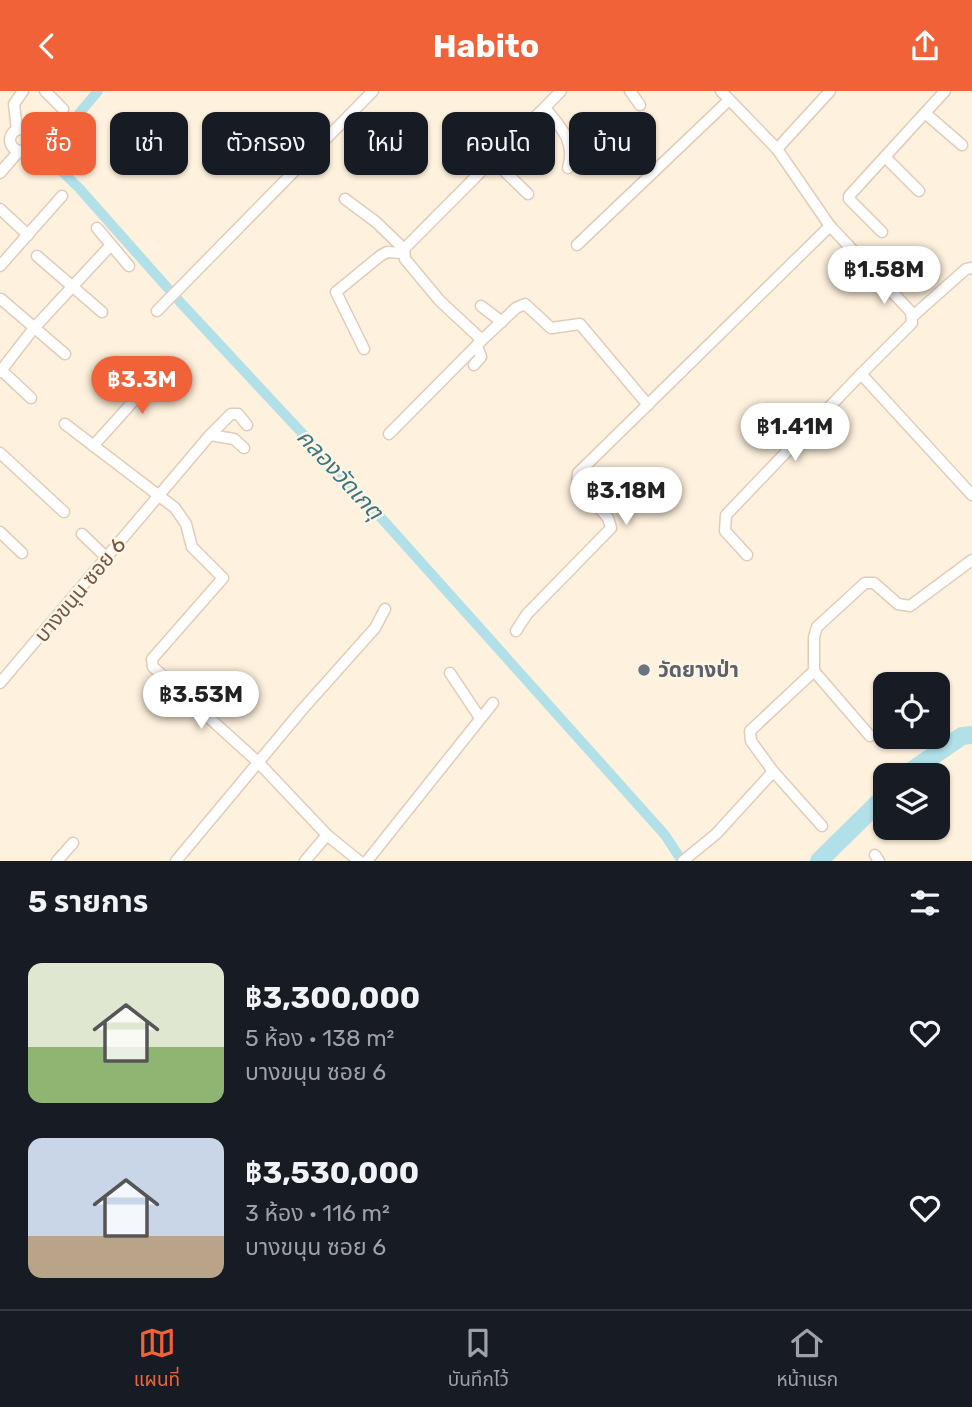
<!DOCTYPE html>
<html lang="th">
<head>
<meta charset="utf-8">
<style>
	body { margin:0; font-family:Rubik,"Noto Sans Thai",sans-serif; background:#242831; color:#f1f3f6; height:100vh; display:flex; flex-direction:column; font-size:26px; white-space:nowrap }
	* { box-sizing:border-box; margin:0 }
	p { font-size:23px; color:#9ea1a6 }
	.icon { flex:none; width:38px; height:38px; fill:none; stroke:currentColor; stroke-width:2; stroke-linecap:round; stroke-linejoin:round }
	.map { position:relative; height:770px; overflow:hidden }
	.drawer { display:flex; flex-direction:column; background:#171b24; flex:1 }
	.drawer>* { flex:none }
	.guide { position:absolute; left:21px; top:21px; width:931px; height:63px; display:flex; gap:14px }
	.buttons { position:absolute; left:873px; top:581px; display:grid; gap:14px }
	.buttons a { display:grid; place-items:center; width:77px; height:77px; border-radius:14px; background:#171b24; box-shadow:0 2px 5px #0004; font-size:35px }
	.price { position:absolute; translate:-50% -60px; padding:0 16px; border-radius:24px; background:#fff; color:#222; font-size:23px; line-height:46px; filter:drop-shadow(0 2px 4px #0008) }
	.price::after { content:''; position:absolute; left:50%; top:42px; width:21px; height:16px; margin-left:-10px; background:inherit; clip-path:polygon(0 0,100% 0,50% 100%) }
	.price.current { background:#f26238; color:#fff }
	ul { padding:0; list-style:none }
	li { display:flex; align-items:center; gap:21px; height:175px; padding:0 28px }
	li span { display:grid; place-items:center; flex:none; width:196px; height:140px; border-radius:14px; color:#555 }
	li>.icon { margin-inline-start:auto }
	span .icon { width:84px; height:84px; fill:#fffc; stroke-width:1 }
	li b { font-size:30px }
	h2 { display:flex; justify-content:space-between; align-items:center; height:84px; padding:0 28px; font-size:30px }
	.chip { padding:0 24px; border-radius:14px; background:#171b24; box-shadow:0 2px 5px #0004; font-size:24px; line-height:63px }
	.chip.current { background:#f26238; color:#fff }
	header { display:flex; justify-content:space-between; align-items:center; height:91px; padding:0 28px; background:#f26238; color:#fff; font-size:32px; font-weight:700 }
	.tabs { display:flex; justify-content:space-around; align-items:center; height:98px; border-top:2px solid #363941; background:#171b24; font-size:19px; color:#9ea1a6 }
	.tabs a { display:grid; justify-items:center; gap:4px }
	.tabs .current { color:#f26238 }
	.map>svg:first-child { display:block }
	.lines { fill:none; stroke-linecap:round; stroke-linejoin:round }
	.canal { stroke:#b1e0e8; stroke-width:10 }
	.river { stroke:#b1e0e8; stroke-width:18 }
	.street-casing { stroke:#e2ccb9; stroke-width:13 }
	.street { stroke:#fff; stroke-width:10 }
	.worship-dot { fill:#6b7280; stroke:#fff5e5; stroke-width:2.5 }
	.labels { text-anchor:middle; stroke-width:5; stroke-linejoin:round; paint-order:stroke }
	.street-label { font-size:21px; fill:#745644; stroke:#fff5e5 }
	.worship-label { font-size:21px; font-weight:bold; fill:#5b616d; stroke:#fff5e5; text-anchor:start }
	.water-label { font-size:23px; font-style:italic; fill:#3a7783; stroke:#fff5e5 }
</style>
</head>
<body>
<header><svg class="icon" aria-label="back" viewBox="0 0 24 24"><path d="M15 5l-7 7 7 7"/></svg>Habito<svg class="icon" aria-label="share" viewBox="0 0 24 24"><path d="M12 15V3M7 8l5-5 5 5M5 13v7h14v-7"/></svg></header>
<div class="map">
<svg width="972" height="770" viewBox="0 0 972 770">
	<rect width="100%" height="100%" fill="#fef1dd"/>
	<g class="lines">
		<path class="canal" d="M 98,0 L 46,62 L 48,67 L 79,97 L 180,211 L 383,429 L 665,744 L 682,770"/>
		<g class="river">
			<path d="M 905,684 L 962,645 L 972,644"/>
			<path d="M 819,770 L 886,704"/>
		</g>
		<g class="street-casing">
			<g id="street">
				<path d="M 45,0 L 63,18"/>
				<path d="M 630,0 L 640,14"/>
				<path d="M 721,0 L 777,58 L 830,135 L 911,221 L 912,232 L 861,283 L 972,404"/>
				<path d="M 545,17 C 561,36 576,51 568,77"/>
				<path d="M 925,22 L 962,54"/>
				<circle cx="21" cy="49" r="11"/>
				<path d="M 17,39 L 14,13 L 23,0"/>
				<path d="M 777,58 L 830,0"/>
				<path d="M 885,66 L 919,100"/>
				<path d="M 493,69 L 528,103"/>
				<path d="M 0,82 L 19,60"/>
				<path d="M 345,108 L 376,131 L 404,158 L 405,168 L 440,210 L 482,249 L 516,217 L 525,213 L 551,237 L 580,233 L 648,314"/>
				<path d="M 0,118 L 28,144"/>
				<path d="M 97,137 L 129,175"/>
				<path d="M 882,141 L 849,108 L 849,105 L 945,0"/>
				<path d="M 577,154 L 729,9"/>
				<path d="M 404,158 L 561,0"/>
				<path d="M 37,165 L 102,221"/>
				<path d="M 0,175 L 62,105"/>
				<path d="M 1,208 L 65,263"/>
				<path d="M 481,215 L 502,231"/>
				<path d="M 157,220 L 373,0"/>
				<path d="M 913,225 L 966,178 L 972,177"/>
				<path d="M 364,258 L 336,201 L 380,165 L 387,161 L 403,162"/>
				<path d="M 474,274 L 481,266 L 477,255"/>
				<path d="M 0,278 L 31,307"/>
				<path d="M 0,281 L 34,237 L 111,154"/>
				<path d="M 65,333 L 175,417 L 186,433 L 192,456 L 223,487 L 152,568 L 153,576 L 259,672 L 327,744 L 359,770"/>
				<path d="M 389,343 L 482,249"/>
				<path d="M 210,344 L 231,323 L 238,323 L 247,334"/>
				<path d="M 93,355 L 166,274"/>
				<path d="M 0,362 L 64,421"/>
				<path d="M 0,441 L 22,462"/>
				<path d="M 82,443 L 107,467"/>
				<path d="M 747,464 L 725,440 L 726,424 L 861,283"/>
				<path d="M 516,540 L 527,523 L 611,437 L 608,427 L 577,392 L 578,382 L 830,135"/>
				<path d="M 814,580 L 870,645"/>
				<path d="M 450,582 L 480,627"/>
				<path d="M 0,592 L 210,344 L 234,348 L 244,357"/>
				<path d="M 772,679 L 822,735"/>
				<path d="M 875,764 L 879,770"/>
				<path d="M 57,770 L 73,752"/>
				<path d="M 176,770 L 301,620 L 375,537 L 385,518"/>
				<path d="M 305,770 L 327,744"/>
				<path d="M 367,770 L 493,612"/>
				<path d="M 683,770 L 716,743 L 770,684 L 772,679 L 751,650 L 750,640 L 814,580 L 814,546 L 817,536 L 865,492 L 874,492 L 898,513 L 910,515 L 972,469"/>
			</g>
		</g>
		<use href="#street" class="street"/>
	</g>
	<circle class="worship-dot" cx="644" cy="579" r="7"/>
	<g class="labels">
		<g class="street-label">
			<text transform="translate(80 499) rotate(-50)" y="7">บางขนุน ซอย 6</text>
		</g>
		<g class="worship-label">
			<text x="658" y="586">วัดยางป่า</text>
		</g>
		<g class="water-label">
			<text transform="translate(340 383) rotate(47)" y="8">คลองวัดเกตุ</text>
		</g>
	</g>
</svg>
<div class="buttons">
<a><svg class="icon" aria-label="locate" viewBox="0 0 24 24"><circle cx="12" cy="12" r="6"/><path d="M12 2v4M12 18v4M2 12h4M18 12h4"/></svg></a>
<a><svg class="icon" aria-label="layers" viewBox="0 0 24 24"><path d="M12 4l9 5-9 5-9-5zM3 14l9 5 9-5"/></svg></a>
</div>
<b class="price" style="left:884px;top:215px">฿1.58M</b>
<b class="price current" style="left:142px;top:325px">฿3.3M</b>
<b class="price" style="left:795px;top:372px">฿1.41M</b>
<b class="price" style="left:626px;top:436px">฿3.18M</b>
<b class="price" style="left:201px;top:640px">฿3.53M</b>
<div class="guide">
<a class="chip current">ซื้อ</a>
<a class="chip">เช่า</a>
<a class="chip">ตัวกรอง</a>
<a class="chip">ใหม่</a>
<a class="chip">คอนโด</a>
<a class="chip">บ้าน</a>
</div>
</div>
<section class="drawer">
<h2>5 รายการ<svg class="icon" aria-label="filters" viewBox="0 0 24 24"><path d="M4 7h16M4 17h16"/><circle cx="9" cy="7" r="2"/><circle cx="15" cy="17" r="2"/></svg></h2>
<ul>
<li><span style="background:linear-gradient(#dfe7d0 60%,#8fb573 0)"><svg class="icon" aria-label="home" viewBox="0 0 24 24"><path d="M3 11l9-7 9 7M6 9v11h12V9"/></svg></span><div><b>฿3,300,000</b><p>5 ห้อง · 138 m²</p><p>บางขนุน ซอย 6</p></div><svg class="icon" aria-label="heart" viewBox="0 0 24 24"><path d="M12 20l-8-8c-3-5 5-10 8-4 3-6 11-1 8 4z"/></svg></li>
<li><span style="background:linear-gradient(#c9d6e8 70%,#b9a48a 0)"><svg class="icon" aria-label="home" viewBox="0 0 24 24"><path d="M3 11l9-7 9 7M6 9v11h12V9"/></svg></span><div><b>฿3,530,000</b><p>3 ห้อง · 116 m²</p><p>บางขนุน ซอย 6</p></div><svg class="icon" aria-label="heart" viewBox="0 0 24 24"><path d="M12 20l-8-8c-3-5 5-10 8-4 3-6 11-1 8 4z"/></svg></li>
</ul>
</section>
<nav class="tabs">
<a class="current"><svg class="icon" aria-label="map" viewBox="0 0 24 24"><path d="M3 6l6-2 6 2 6-2v14l-6 2-6-2-6 2zM9 4v14M15 6v14"/></svg>แผนที่</a>
<a><svg class="icon" aria-label="saved" viewBox="0 0 24 24"><path d="M7 4h10v16l-5-4-5 4z"/></svg>บันทึกไว้</a>
<a><svg class="icon" aria-label="home" viewBox="0 0 24 24"><path d="M3 11l9-7 9 7M6 9v11h12V9"/></svg>หน้าแรก</a>
</nav>
</body>
</html>
